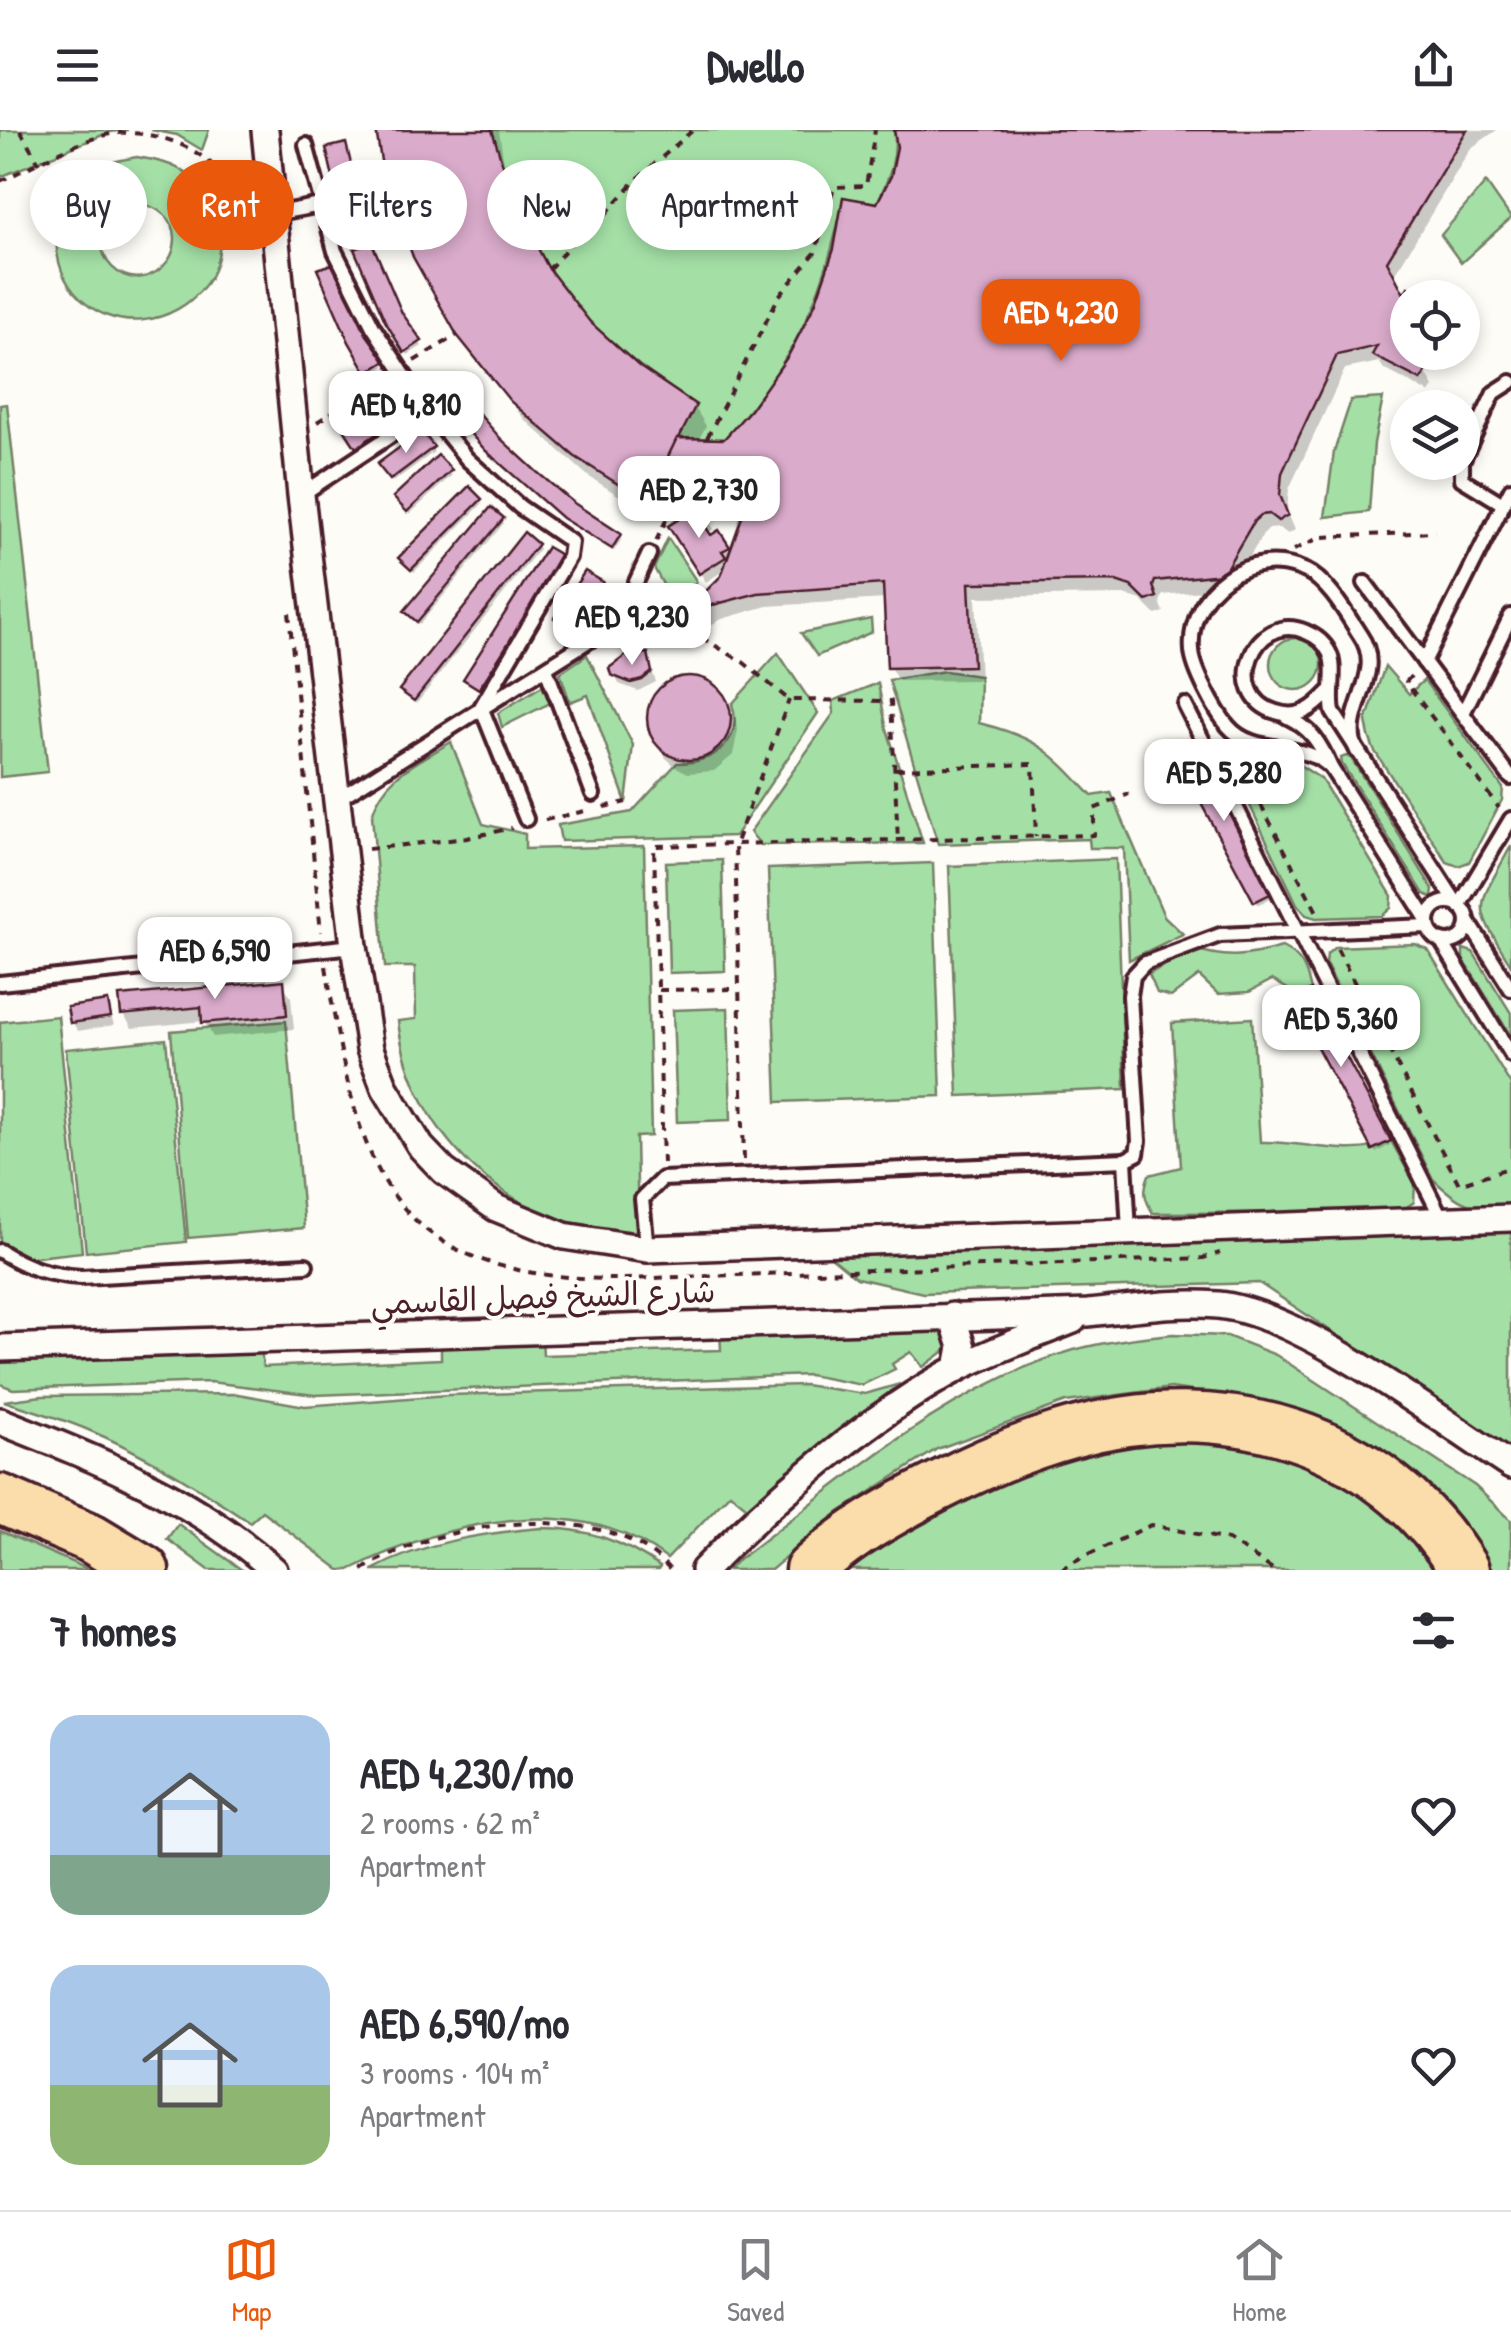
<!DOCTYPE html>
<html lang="en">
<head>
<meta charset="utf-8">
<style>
	body { margin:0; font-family:"Patrick Hand","Playpen Sans Arabic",sans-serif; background:#f7f7f7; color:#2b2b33; height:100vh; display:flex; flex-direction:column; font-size:38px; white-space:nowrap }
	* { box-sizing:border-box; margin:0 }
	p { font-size:32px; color:#7c7c81 }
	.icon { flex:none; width:55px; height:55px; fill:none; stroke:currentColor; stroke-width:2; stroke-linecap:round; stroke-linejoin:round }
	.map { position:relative; height:1440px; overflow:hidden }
	.drawer { display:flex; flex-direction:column; background:#fff; flex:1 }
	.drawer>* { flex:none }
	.banner { position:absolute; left:30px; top:30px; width:1000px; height:90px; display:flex; gap:20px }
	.tools { position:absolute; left:1390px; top:150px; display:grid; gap:20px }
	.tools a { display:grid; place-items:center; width:90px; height:90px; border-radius:50%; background:#fff; box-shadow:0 5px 15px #0003; font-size:50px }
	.price { position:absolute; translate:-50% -85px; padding:0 22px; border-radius:20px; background:#fff; color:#222; font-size:32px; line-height:65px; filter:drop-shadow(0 2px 5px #0008) }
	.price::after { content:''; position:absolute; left:50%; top:60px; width:30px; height:22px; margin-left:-15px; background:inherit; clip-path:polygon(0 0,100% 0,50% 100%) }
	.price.on { background:#ea580c; color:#fff }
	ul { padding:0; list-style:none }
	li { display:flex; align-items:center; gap:30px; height:250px; padding:0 50px }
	li span { display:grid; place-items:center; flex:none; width:280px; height:200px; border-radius:30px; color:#555 }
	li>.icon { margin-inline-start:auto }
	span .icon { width:120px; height:120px; fill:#fffc; stroke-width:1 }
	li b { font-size:42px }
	h2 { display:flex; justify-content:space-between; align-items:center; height:120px; padding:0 50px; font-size:42px }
	.chip { padding:0 35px; border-radius:45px; background:#fff; box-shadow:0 5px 15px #0003; font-size:35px; line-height:90px }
	.chip.on { background:#ea580c; color:#fff }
	header { display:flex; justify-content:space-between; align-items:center; height:130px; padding:0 50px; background:#fff; font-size:45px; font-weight:700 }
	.tabs { display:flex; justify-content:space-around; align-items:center; height:140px; border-top:2px solid #e1e1e2; background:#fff; font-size:28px; color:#7c7c81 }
	.tabs a { display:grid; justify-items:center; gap:5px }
	.tabs .on { color:#ea580c }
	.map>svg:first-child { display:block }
	.green { fill:#a4e0a6; stroke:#778068; stroke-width:2.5; fill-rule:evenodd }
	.shadow { fill:#0003; fill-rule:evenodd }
	.building { fill:#daabcb; stroke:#4a1f2b; stroke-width:2.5 }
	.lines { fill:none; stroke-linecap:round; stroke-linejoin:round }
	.lane-casing { stroke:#4a1f2b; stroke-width:20 }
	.street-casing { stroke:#4a1f2b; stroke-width:32 }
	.highway-casing { stroke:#4a1f2b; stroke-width:55 }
	.path { stroke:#4a1f2b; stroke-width:4; stroke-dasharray:8 8; stroke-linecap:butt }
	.lane { stroke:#fdfcf7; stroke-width:12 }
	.street { stroke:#fdfcf7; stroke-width:25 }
	.highway { stroke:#faddab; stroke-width:48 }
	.labels { text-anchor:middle; stroke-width:8; stroke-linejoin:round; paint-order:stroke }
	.street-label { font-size:32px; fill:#4a1f2b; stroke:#fdfcf7 }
</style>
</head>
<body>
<header><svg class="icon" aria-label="menu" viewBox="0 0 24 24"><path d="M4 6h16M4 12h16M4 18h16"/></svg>Dwello<svg class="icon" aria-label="share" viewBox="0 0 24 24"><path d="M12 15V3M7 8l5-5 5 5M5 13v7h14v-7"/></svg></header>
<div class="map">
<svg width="1511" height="1440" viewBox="0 0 1511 1440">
	<rect width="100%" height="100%" fill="#fdfcf7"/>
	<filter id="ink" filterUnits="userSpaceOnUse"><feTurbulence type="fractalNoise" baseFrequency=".01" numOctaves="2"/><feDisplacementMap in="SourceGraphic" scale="20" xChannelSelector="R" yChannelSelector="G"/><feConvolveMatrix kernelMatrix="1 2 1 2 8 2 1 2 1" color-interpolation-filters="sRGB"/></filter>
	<g filter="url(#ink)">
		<g class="green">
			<path d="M 0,0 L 128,0 L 110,2 L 0,47 Z"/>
			<path d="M 151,0 L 209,0 L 202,20 L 177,5 Z"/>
			<path d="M 492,0 L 894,0 C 898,28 889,48 877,73 L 843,68 C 826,164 791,237 724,309 L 677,308 L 696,275 C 659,250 622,225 591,193 C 544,143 503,69 492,0 Z"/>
			<path d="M 137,27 C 155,30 172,33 187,44 C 220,67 231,121 206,154 C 175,196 111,206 74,162 C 46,128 52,72 87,45 C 102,33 119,30 137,27 ZM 133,73 C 157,74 180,90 174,117 C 172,128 165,136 156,142 C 110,169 71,92 133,73 Z"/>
			<path d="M 1486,52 L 1511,88 L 1461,133 L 1441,105 Z"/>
			<path d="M 1383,268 L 1374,313 L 1369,382 L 1325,387 L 1334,322 L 1351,270 Z"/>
			<path d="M 7,274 L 48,642 L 0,647 L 0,275 Z"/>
			<path d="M 668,408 L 697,452 L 680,462 L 665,458 L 654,438 Z"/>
			<path d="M 871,489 L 872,502 L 817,526 L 801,503 Z"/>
			<circle cx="1296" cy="534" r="26"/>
			<path d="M 778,523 L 818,583 L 735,706 L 561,711 L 558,695 L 632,682 L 677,633 C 713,633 744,612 732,574 Z"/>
			<path d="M 587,525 L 633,615 L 626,672 L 588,565 L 570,572 L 560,543 Z"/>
			<path d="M 1385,536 L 1409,564 L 1424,550 L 1503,658 L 1502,670 L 1469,732 L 1458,736 L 1447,732 L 1374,620 L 1369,606 L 1366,591 Z"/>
			<path d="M 945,541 L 980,546 L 979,593 C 1039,608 1051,622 1092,666 L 1111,663 L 1164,786 L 1183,804 L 1129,830 L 1124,718 L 1090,718 L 1089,709 L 938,714 L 889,550 Z"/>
			<path d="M 878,553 L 886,596 L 923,713 L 761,715 L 750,702 L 834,583 L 833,571 Z"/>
			<path d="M 542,556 L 550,573 L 502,597 L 498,583 Z"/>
			<path d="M 451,612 L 483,694 L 525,704 L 525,719 L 644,716 L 651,1006 L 636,1007 L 638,1101 C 518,1104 412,1010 398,891 L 416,889 L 415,837 L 385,837 L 372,685 C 384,645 417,633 451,612 Z"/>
			<path d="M 1244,623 L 1295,632 L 1321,649 L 1392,766 L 1391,778 L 1382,786 L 1316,788 L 1306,785 L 1297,774 L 1244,663 L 1264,659 Z"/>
			<path d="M 1346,626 L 1351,628 L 1433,759 L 1432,767 L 1424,764 L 1342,634 L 1341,628 Z"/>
			<path d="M 1511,716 L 1511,835 C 1471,771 1476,781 1511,716 Z"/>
			<path d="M 1116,729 L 1125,959 L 958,966 L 949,736 Z"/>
			<path d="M 722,730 L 725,841 L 669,843 L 666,732 Z"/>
			<path d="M 933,733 L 941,966 L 777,972 L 768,739 Z"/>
			<path d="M 1415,814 L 1428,820 L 1511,955 L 1511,1077 C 1472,1079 1462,1077 1433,1049 L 1326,834 L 1327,824 L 1335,817 Z"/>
			<path d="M 1282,817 C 1302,827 1306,839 1311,860 L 1300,866 L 1272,850 L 1249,862 L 1218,864 L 1199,846 L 1171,867 L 1157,863 L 1149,844 L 1195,819 C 1228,830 1250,826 1282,817 Z"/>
			<path d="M 1463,819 L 1473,822 L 1511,883 L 1511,906 L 1463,829 Z"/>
			<path d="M 728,878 L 731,990 L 677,992 L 673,880 Z"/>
			<path d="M 58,886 L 82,1122 L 0,1131 L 0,892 Z"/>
			<path d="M 1252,888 L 1260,1012 C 1302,1010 1353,1030 1391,1011 L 1415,1054 L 1414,1072 L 1399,1082 L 1153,1083 C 1144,1069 1143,1060 1149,1045 L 1181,1037 L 1172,893 Z"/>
			<path d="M 286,891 L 304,1098 L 188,1108 L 171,901 Z"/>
			<path d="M 166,909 L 186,1112 L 86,1122 L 66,919 Z"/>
			<path d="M 1511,1099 L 1511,1321 L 1259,1153 L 923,1163 L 857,1148 L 826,1123 Z"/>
			<path d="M 946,1199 L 950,1217 L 923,1237 L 911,1222 L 892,1234 L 895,1239 L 862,1255 L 809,1245 L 315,1265 L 210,1252 L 39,1258 L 13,1259 L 0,1254 L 0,1229 L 261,1219 L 263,1237 L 441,1229 L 441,1213 L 542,1208 L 543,1225 L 721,1220 L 720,1201 Z"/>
			<path d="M 1173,1204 L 1227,1206 L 1276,1225 L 1475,1356 L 1511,1390 L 1511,1440 L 1493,1440 L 1398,1332 L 1273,1273 L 1171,1258 L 1066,1272 L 937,1319 L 838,1383 L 771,1440 L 728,1440 L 735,1432 C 840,1354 946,1257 1074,1220 C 1107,1211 1140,1207 1173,1204 Z"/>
			<path d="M 900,1254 L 747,1377 L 730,1363 L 667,1429 C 575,1358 443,1393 349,1440 L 340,1440 L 262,1381 L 250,1392 C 198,1357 145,1323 86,1299 C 60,1288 32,1280 4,1271 L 42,1266 L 238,1264 L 305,1276 L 448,1265 L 804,1255 L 865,1264 Z"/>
			<path d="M 1170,1308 C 1240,1318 1319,1325 1377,1373 C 1400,1392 1421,1418 1442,1440 L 851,1440 L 867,1425 L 1025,1339 L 1099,1317 Z"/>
			<path d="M 178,1394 L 242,1440 L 209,1440 L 167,1409 Z"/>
			<path d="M 541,1398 C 587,1398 623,1411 660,1437 L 658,1440 L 372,1440 C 424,1412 482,1403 541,1398 Z"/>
			<path d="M 0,1401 L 90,1440 L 0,1440 Z"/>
		</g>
		<g class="shadow">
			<path d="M 378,0 L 499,0 L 504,33 L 526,100 L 550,143 L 588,194 L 638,239 L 694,276 L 706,296 L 698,311 L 725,312 L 752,282 L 790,228 L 879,75 L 893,47 L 899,17 L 897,0 L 1497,0 L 1471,18 L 1393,147 L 1405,169 L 1408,168 L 1408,222 L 1437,222 L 1426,243 L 1434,257 L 1430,263 L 1384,239 L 1379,232 L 1345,239 L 1289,359 L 1287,381 L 1295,400 L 1288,404 L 1279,398 L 1269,399 L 1262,406 L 1231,458 L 1163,465 L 1160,472 L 1164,482 L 1156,485 L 1141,470 L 1126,465 L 976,467 L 980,550 L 898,551 L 890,537 L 886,469 L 767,476 L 722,489 L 699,501 L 685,476 L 706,464 L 723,448 L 726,439 L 706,452 L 671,397 L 690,385 L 659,385 L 657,390 L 588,346 L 525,290 L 472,225 L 415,126 ZM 746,384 L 731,424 L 718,404 L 710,409 L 707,403 L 714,399 L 706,386 L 698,392 L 693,385 Z"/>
			<path d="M 347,19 L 363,88 L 347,92 L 345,88 Z"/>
			<path d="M 402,188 L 422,216 L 408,225 L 387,190 Z"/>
			<path d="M 366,208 L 385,236 L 372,245 L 351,210 Z"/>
			<path d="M 395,270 L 407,288 L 360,320 L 348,302 Z"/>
			<path d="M 421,304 L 434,322 L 393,352 L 381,335 Z"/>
			<path d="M 499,311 L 573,375 L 619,406 L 621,410 L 614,421 L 567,391 L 491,325 Z"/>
			<path d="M 450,342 L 452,345 L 410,384 L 398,371 Z"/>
			<path d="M 480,371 L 482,374 L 414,442 L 403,432 Z"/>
			<path d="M 502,390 L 504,393 L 420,494 L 409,485 L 407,482 Z"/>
			<path d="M 537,415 L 539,419 L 417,573 L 404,563 Z"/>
			<path d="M 564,433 L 482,561 L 468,553 L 466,549 Z"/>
			<path d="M 601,454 L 603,457 L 574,501 L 559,491 L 557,488 Z"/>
			<path d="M 647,526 L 656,552 L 638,561 L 619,554 L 614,544 Z"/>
			<path d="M 683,549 L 708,553 L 735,588 L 738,600 L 733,625 L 714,641 L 688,643 L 676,637 L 666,628 L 651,600 L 652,573 L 670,553 Z"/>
			<path d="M 1194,618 L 1274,766 L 1258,775 L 1179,626 Z"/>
			<path d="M 282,852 L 291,867 L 294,899 L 213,907 L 204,891 L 132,898 L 123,884 Z"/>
			<path d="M 1310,863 L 1390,1015 L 1376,1023 L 1295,871 Z"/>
			<path d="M 107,874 L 114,895 L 78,901 L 72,892 Z"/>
		</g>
		<g class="building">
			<path d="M 376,0 L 492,0 L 516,77 L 549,139 L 590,192 L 640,237 L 696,275 L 646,372 L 574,326 L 510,271 L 457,205 L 413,127 L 383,43 Z"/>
			<path d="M 894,0 L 1467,0 L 1387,131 L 1404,164 L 1408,157 L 1428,168 L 1408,168 L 1408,222 L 1422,222 L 1415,234 L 1427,240 L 1421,250 L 1372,225 L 1377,216 L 1337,225 L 1282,343 L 1280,365 L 1288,385 L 1278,391 L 1269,384 L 1261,385 L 1254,391 L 1223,444 L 1155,451 L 1153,456 L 1157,467 L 1146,471 L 1131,456 L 1116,451 L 969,453 L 973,536 L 887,538 L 883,454 L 758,463 L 713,475 L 689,488 L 681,475 L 705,462 L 721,446 L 748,370 L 646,372 L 677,308 L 724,309 L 750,280 L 788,226 L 815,174 L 834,119 L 843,67 L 877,73 L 891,46 L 897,17 Z"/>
			<path d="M 346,13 L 363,84 L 343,89 L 326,18 Z"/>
			<path d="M 372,113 L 402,183 L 422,211 L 404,223 L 385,191 L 354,119 Z"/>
			<path d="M 336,133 L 366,204 L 386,231 L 367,243 L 349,212 L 317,139 Z"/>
			<path d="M 452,253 L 501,309 L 537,342 L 574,373 L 621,404 L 612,419 L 562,388 L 486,321 L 436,265 Z"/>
			<path d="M 395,267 L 407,283 L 356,318 L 345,301 Z"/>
			<path d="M 422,301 L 434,317 L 390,350 L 377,334 Z"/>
			<path d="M 438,325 L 452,340 L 407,382 L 393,367 Z"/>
			<path d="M 469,356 L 482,369 L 411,440 L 398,428 Z"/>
			<path d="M 491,377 L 504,388 L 417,492 L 404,481 Z"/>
			<path d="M 693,380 L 698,388 L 707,383 L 711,388 L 703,393 L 711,405 L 719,400 L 730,417 L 722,421 L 726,427 L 699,444 L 668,396 Z"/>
			<path d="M 524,402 L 538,414 L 414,571 L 399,560 Z"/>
			<path d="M 547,417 L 564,427 L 479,559 L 463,549 Z"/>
			<path d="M 585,441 L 603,452 L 571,499 L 554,488 Z"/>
			<path d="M 648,523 L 652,542 L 642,550 L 631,553 L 611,545 L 609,538 L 628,524 Z"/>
			<circle cx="689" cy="588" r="42"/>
			<path d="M 1195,615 L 1274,762 L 1254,772 L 1175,625 Z"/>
			<path d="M 284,850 L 287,885 L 202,893 L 201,877 L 121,885 L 119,866 Z"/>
			<path d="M 1311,860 L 1391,1011 L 1372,1020 L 1292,870 Z"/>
			<path d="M 108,871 L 111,887 L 70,893 L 67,877 Z"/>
		</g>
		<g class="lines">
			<g class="lane-casing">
				<g id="lane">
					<path d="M 306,15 L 335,121 L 373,197 L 428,281 L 467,329 L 520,377 L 571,412 L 569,427 L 481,577 L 526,689"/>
					<path d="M 273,84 L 321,75"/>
					<path d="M 1462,331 L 1494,263 L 1511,252"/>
					<path d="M 1462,332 L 1462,349 L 1503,374"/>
					<path d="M 301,365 L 428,281"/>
					<path d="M 1365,453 L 1511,648"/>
					<path d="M 1424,532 L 1511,359"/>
					<path d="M 546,539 L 593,664"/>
					<path d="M 1329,562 C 1314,578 1299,590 1276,582 C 1221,565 1254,479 1306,502 C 1316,506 1324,512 1329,522 C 1337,537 1329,562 1333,582 L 1457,774"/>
					<path d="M 1185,575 L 1442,1089"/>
					<path d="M 1463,583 L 1511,486"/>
					<path d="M 1286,586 C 1311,598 1320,613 1331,638 L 1428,791"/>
					<path d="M 1331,638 C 1304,609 1255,628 1228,596 C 1216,582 1193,539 1192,521 C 1187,460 1251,415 1306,441 C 1328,451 1347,485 1360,505 C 1388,545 1338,582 1357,621"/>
					<path d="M 338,669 L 617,493 L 649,424"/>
					<circle cx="1448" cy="792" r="20"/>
					<path d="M 1459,776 L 1511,689"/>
					<path d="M 1468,791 L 1511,859"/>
					<path d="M 1441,811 L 1511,925"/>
					<path d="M 0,853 L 354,816"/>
					<path d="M 1125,1030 L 1137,1024 L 1139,1011 L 1130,866 L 1133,846 L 1145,833 L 1220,805 L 1428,796"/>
					<path d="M 647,1119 L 642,1069 L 662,1049 L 1125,1030 L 1129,1101"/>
					<path d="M 0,1121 C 27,1138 49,1145 81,1147 L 306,1135"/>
				</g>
			</g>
			<g class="street-casing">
				<g id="street">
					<path d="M 265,0 L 301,365 L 354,816 L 370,919 L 385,958 L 421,1017 L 444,1041 L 496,1078 L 564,1106 L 647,1119 L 1511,1088"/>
					<path d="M 952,1186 L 962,1217 L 958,1238"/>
					<path d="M 0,1218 L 1088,1183 C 1130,1179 1175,1171 1218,1175 C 1301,1183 1438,1289 1511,1336"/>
					<path d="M 0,1291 C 99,1330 195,1368 274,1440"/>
					<path d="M 704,1440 C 772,1369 873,1283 960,1237 C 997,1219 1035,1205 1073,1190"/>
				</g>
			</g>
			<g class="highway-casing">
				<g id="highway">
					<path d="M 0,1369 L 91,1408 L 144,1440"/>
					<path d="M 810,1440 C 847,1405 892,1380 937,1357 C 980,1335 1024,1316 1071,1303 C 1219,1260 1382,1304 1464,1440"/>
				</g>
			</g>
			<g class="path">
				<path d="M 20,0 L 39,33"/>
				<path d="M 0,51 C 36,35 76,10 115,3 C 180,0 233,35 249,95"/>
				<path d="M 549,139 L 580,103 L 597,94 L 634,52 L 693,0"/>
				<path d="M 414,231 L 457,205"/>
				<path d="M 317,292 L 385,249"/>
				<path d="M 707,308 L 779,166 L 815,123 L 834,57 L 866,56 L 875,0"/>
				<path d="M 656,411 L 676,370"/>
				<path d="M 1294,420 L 1321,407 L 1435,402"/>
				<path d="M 646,475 L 743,532 L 789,570 L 891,571 L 898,711"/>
				<path d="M 289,483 L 321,802"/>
				<path d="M 1411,546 L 1406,552 L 1499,678"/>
				<path d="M 896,639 L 1033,634 L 1036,707"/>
				<path d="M 1244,652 L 1248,650 L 1318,784"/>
				<path d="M 604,677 L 626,672"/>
				<path d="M 545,690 L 585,681"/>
				<path d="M 368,719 L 467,708 L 512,698"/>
				<path d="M 1337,819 L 1459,1054 L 1511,1037"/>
				<path d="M 326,836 C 359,1044 386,1151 626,1149 L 1203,1128 L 1220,1123"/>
				<path d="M 659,860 L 739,859"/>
				<path d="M 744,1030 L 735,715 L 789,570"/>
				<path d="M 663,1033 L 654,716 L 1094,705 L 1094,679 L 1129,664"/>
				<path d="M 362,1440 C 435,1391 607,1365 670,1440"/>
				<path d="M 1061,1440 L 1068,1434 L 1151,1395 L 1228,1410 L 1274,1440"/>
			</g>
			<use href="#lane" class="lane"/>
			<use href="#street" class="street"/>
			<use href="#highway" class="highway"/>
		</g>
	</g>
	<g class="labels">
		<g class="street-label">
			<text transform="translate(543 1167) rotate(-2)" y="11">شارع الشيخ فيصل القاسمي</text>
		</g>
	</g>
</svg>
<div class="tools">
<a><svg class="icon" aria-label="locate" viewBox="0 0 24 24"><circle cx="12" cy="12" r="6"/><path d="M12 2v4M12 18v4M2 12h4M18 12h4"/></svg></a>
<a><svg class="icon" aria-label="layers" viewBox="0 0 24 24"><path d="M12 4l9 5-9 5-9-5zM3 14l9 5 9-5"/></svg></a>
</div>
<b class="price on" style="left:1061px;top:234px">AED 4,230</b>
<b class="price" style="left:406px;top:326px">AED 4,810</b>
<b class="price" style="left:699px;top:411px">AED 2,730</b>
<b class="price" style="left:632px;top:538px">AED 9,230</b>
<b class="price" style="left:1224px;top:694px">AED 5,280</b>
<b class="price" style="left:215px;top:872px">AED 6,590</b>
<b class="price" style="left:1341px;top:940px">AED 5,360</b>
<div class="banner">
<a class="chip">Buy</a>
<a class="chip on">Rent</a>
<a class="chip">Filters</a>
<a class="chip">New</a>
<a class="chip">Apartment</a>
</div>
</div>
<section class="drawer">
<h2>7 homes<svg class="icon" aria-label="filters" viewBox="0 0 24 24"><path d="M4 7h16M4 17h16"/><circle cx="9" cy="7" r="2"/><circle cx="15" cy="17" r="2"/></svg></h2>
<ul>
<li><span style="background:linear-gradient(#a9c7e8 70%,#7fa58c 0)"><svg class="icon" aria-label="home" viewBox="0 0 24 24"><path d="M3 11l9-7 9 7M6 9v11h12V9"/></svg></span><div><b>AED 4,230/mo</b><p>2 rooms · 62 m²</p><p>Apartment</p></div><svg class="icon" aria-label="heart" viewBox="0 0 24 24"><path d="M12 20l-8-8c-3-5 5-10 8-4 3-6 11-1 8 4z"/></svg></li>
<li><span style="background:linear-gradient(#a9c7e8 60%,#8fb573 0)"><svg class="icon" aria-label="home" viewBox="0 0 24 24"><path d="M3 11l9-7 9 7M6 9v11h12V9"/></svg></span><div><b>AED 6,590/mo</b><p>3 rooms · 104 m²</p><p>Apartment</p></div><svg class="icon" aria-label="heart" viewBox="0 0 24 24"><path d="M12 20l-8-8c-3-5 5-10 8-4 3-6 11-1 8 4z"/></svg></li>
</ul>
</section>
<nav class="tabs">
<a class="on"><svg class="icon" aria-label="map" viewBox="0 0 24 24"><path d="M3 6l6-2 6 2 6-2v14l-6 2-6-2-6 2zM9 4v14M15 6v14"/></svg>Map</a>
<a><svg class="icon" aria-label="saved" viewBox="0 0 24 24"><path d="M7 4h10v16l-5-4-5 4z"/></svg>Saved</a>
<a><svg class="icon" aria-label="home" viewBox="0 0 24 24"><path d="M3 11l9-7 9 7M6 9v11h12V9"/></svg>Home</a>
</nav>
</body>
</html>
